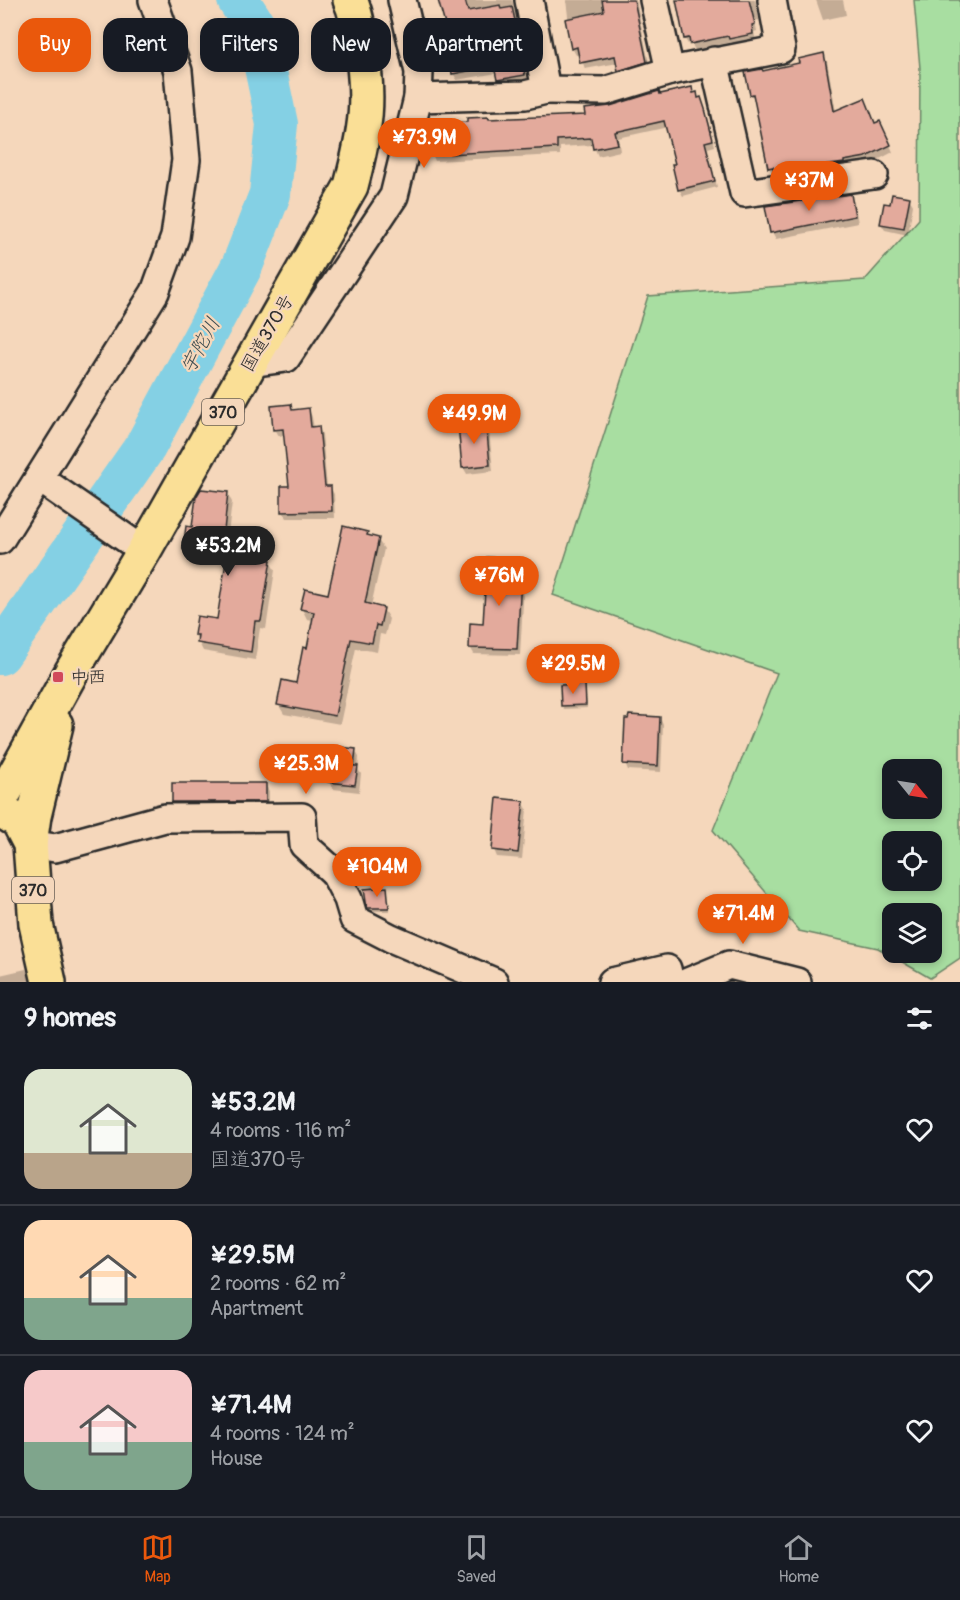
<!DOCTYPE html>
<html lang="en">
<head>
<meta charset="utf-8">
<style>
	body { margin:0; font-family:Pangolin,"Klee One",sans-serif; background:#242831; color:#f1f3f6; height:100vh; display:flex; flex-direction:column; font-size:22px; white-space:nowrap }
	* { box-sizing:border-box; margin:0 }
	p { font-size:20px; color:#9ea1a6 }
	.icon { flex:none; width:33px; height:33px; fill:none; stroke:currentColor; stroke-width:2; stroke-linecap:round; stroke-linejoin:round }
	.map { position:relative; height:982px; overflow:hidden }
	.panel { display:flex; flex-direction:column; background:#171b24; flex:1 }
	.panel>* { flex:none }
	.banner { position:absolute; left:18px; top:18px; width:600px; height:54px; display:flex; gap:12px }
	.needle { width:39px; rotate:120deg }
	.fabs { position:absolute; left:882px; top:759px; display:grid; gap:12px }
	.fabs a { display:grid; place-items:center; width:60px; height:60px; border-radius:12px; background:#171b24; box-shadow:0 3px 9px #0003; font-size:30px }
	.price { position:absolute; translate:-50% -51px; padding:0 14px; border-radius:21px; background:#ea580c; color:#fff; font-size:20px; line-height:39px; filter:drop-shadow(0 2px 3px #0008) }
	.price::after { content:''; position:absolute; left:50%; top:36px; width:18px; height:14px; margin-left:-9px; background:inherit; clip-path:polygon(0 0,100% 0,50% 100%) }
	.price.active { background:#222; color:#fff }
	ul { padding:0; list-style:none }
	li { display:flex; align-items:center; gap:18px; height:150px; padding:0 24px }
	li+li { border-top:2px solid #363941 }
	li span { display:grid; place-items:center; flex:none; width:168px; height:120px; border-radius:18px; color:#555 }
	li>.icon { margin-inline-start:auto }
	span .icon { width:72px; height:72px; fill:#fffc; stroke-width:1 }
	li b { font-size:26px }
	h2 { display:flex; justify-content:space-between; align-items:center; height:72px; padding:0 24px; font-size:26px }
	.tag { padding:0 21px; border-radius:18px; background:#171b24; box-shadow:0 3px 9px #0003; font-size:21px; line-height:54px }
	.tag.active { background:#ea580c; color:#fff }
	.menu { display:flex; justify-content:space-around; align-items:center; height:84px; border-top:2px solid #363941; background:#171b24; font-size:16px; color:#9ea1a6 }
	.menu a { display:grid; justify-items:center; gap:3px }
	.menu .active { color:#ea580c }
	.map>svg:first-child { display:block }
	.green { fill:#a8dea1; stroke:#6a8466; stroke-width:1.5; fill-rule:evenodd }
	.shadow { fill:#0003 }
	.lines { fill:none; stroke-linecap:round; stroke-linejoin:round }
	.river { stroke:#84d0e4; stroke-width:42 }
	.building { fill:#e3aa9c; stroke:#2b2b2b; stroke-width:1.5 }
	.street-casing { stroke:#2b2b2b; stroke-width:32 }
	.highway-casing { stroke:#2b2b2b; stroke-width:38 }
	.street { stroke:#f5d7bb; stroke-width:27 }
	.highway { stroke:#fadf96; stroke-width:33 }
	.poi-dot { fill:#d1495b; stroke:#f5d7bb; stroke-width:2 }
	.labels { text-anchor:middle; stroke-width:4.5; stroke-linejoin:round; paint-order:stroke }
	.shield { fill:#f5d7bb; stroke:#685f56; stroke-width:1.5 }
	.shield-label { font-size:16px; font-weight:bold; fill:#2b2b2b }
	.street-label { font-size:18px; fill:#2b2b2b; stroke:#f5d7bb }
	.poi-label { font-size:18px; fill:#2b2b2b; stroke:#f5d7bb; text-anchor:start }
	.water-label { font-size:20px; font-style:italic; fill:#3d4c50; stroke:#f5d7bb }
</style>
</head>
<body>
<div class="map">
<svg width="960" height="982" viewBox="0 0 960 982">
	<rect width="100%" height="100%" fill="#f5d7bb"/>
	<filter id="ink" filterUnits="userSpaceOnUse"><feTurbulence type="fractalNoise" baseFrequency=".0167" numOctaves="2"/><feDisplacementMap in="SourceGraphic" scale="12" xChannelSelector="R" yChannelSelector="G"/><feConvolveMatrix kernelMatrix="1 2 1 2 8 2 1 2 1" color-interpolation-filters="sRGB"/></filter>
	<g filter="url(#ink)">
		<path class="green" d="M 914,0 L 960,0 L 960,958 L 930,978 L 878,948 L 799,931 L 713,830 L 777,673 L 553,595 L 648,296 L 865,280 L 919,219 L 920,68 ZM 892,770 L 932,770 L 932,808 L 892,808 ZM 892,842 L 932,842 L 932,880 L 892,880 ZM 892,914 L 932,914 L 932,952 L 892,952 Z"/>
		<g class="shadow">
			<path d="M 440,0 L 512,0 L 527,67 L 525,68 L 528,82 L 502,86 L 497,73 L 457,80 L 453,73 L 452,63 L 449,64 L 445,57 L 440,30 L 448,29 Z"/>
			<path d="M 566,0 L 636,0 L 650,68 L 623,77 L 618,63 L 585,69 L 580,54 L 576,55 L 572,48 Z"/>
			<path d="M 678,0 L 755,0 L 759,20 L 755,21 L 757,31 L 754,32 L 756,41 L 734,45 L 732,42 L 695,50 L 692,45 L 689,46 L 685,39 Z"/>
			<path d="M 816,0 L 843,0 L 846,15 L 823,20 Z"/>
			<path d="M 823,55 L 827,61 L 836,112 L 868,106 L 876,124 L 883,129 L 893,152 L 870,164 L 779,179 L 776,174 L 773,174 L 769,168 L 755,101 L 751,94 L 762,72 L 801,64 Z"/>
			<path d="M 691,89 L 700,99 L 708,117 L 715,146 L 708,148 L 717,187 L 683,196 L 679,189 L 677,165 L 668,127 L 618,138 L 620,151 L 598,156 L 593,145 L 560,147 L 560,155 L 435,161 L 432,154 L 489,120 L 587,117 L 610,108 Z"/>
			<path d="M 850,196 L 854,202 L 858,223 L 776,239 L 772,232 Z"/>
			<path d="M 909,198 L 913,205 L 908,235 L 885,230 L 881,224 L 891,206 Z"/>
			<path d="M 290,406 L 294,412 L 309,410 L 312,417 L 314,428 L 318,428 L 322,434 L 327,487 L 330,487 L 334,494 L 335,518 L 287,518 L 283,512 L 291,488 L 285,435 L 279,436 L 275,429 Z"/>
			<path d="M 485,423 L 489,429 L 493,471 L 467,474 L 463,467 Z"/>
			<path d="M 227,493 L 232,502 L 228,534 L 236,535 L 241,543 L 240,554 L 263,557 L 265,561 L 270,562 L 275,570 L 266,629 L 260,628 L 255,660 L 203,651 L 195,635 L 219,621 L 228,562 L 189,557 L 185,549 L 193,529 Z"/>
			<path d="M 367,533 L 370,538 L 378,540 L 384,549 L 371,606 L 383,609 L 389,619 L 385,635 L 380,634 L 377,652 L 356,648 L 340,724 L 284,714 L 278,704 L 297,685 L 308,650 L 314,620 L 307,619 L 302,609 L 329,595 Z"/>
			<path d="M 521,561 L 525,568 L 520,655 L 474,654 L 470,647 Z"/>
			<path d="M 585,685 L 587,708 L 564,709 L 562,706 Z"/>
			<path d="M 660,718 L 663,725 L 661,772 L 628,770 L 625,763 Z"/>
			<path d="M 355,750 L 359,757 L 358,769 L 361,774 L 359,792 L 333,789 L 329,782 Z"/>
			<path d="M 265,784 L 269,791 L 269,808 L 177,809 L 173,802 Z"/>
			<path d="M 523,802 L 527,809 L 522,859 L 497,857 L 494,850 Z"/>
			<path d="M 386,889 L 390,911 L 371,911 L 369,908 Z"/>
			<path d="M 26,969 L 32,982 L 0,982 L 0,975 Z"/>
		</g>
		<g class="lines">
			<path class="river" d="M 0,654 L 145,447 L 242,266 L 270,194 L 277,124 L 257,29 L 238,0"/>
		</g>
		<g class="building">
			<path d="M 438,0 L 465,0 L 468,11 L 500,5 L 501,9 L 512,7 L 524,61 L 522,61 L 525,75 L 497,80 L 494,66 L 452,74 L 449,56 L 444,57 L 438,29 L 446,28 Z"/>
			<path d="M 602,0 L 634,0 L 647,62 L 618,71 L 615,56 L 580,63 L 577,47 L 571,49 L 565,19 L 604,11 Z"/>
			<path d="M 676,0 L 749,0 L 755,24 L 752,25 L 753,34 L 729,39 L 728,36 L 690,44 L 689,38 L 684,39 Z"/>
			<path d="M 824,53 L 834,111 L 865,98 L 875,123 L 880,121 L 891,145 L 866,157 L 844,161 L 844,163 L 774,173 L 773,167 L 768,168 L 753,94 L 750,95 L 745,72 L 762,69 L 763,71 L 799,63 L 798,59 Z"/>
			<path d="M 692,87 L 693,93 L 697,92 L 698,98 L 701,97 L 705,109 L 713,140 L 705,142 L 715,181 L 678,190 L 672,164 L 675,164 L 664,121 L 615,132 L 618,144 L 593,149 L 591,138 L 557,140 L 557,148 L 430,155 L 429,124 L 467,122 L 467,118 L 488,117 L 489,119 L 585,115 L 584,109 L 610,106 L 659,91 L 660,94 Z"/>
			<path d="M 851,194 L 855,216 L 770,233 L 765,206 Z"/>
			<path d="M 892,194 L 910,197 L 904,228 L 880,224 L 884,203 L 890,204 Z"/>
			<path d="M 291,404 L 292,410 L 309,408 L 311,427 L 319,426 L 325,486 L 331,486 L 332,511 L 281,512 L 281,486 L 289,486 L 283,429 L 273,430 L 271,406 Z"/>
			<path d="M 486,421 L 490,465 L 462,468 L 458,424 Z"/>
			<path d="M 201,489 L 228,492 L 224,531 L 237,533 L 234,551 L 264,556 L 263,559 L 271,560 L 261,621 L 255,621 L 251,652 L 197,643 L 198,635 L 194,635 L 197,616 L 217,619 L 227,555 L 183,549 L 186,526 L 192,527 L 196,497 Z"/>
			<path d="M 343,526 L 368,532 L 367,535 L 379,538 L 365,603 L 384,608 L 380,626 L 376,625 L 372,643 L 351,639 L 335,716 L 277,705 L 282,680 L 296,683 L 303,647 L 307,648 L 314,612 L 300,609 L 305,589 L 328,594 Z"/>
			<path d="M 487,557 L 522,560 L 517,649 L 469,648 L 470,623 L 483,624 Z"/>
			<path d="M 585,684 L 586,705 L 561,706 L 560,685 Z"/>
			<path d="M 629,715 L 660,717 L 658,766 L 623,764 L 625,719 L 628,719 Z"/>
			<path d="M 332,746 L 356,749 L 354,766 L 358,766 L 355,785 L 328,782 Z"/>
			<rect x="172" y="783" width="94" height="19"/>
			<path d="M 497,798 L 524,801 L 518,853 L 492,850 Z"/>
			<path d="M 387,887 L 389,908 L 367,908 L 364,889 Z"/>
		</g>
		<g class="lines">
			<g class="street-casing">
				<g id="street">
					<path d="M 402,0 L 419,72 L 418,98"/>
					<path d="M 654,0 L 670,71"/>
					<path d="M 714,61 L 744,193 L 874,175"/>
					<path d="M 546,90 L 605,91 L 670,71 L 781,49 L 772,0"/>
					<path d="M 250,363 L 286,358 L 394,196 L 418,98 L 525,95 L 546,90 L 529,0"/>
					<path d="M 39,478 L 144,551"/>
					<path d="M 0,540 L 155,292 L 175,237 L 186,160 L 178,71 L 153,0"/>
					<path d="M 30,844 L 55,848 L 165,818 L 302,817 L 304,845 L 334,872 L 348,899 L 354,919 L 391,938 L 494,982"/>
					<path d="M 612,982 L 667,969 L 670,982"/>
					<path d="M 688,982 L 729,965 L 797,982"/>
				</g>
			</g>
			<g class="highway-casing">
				<g id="highway">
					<path d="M 0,801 L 72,671 L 144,551 L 351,186 C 366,129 371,99 360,40 C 358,27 356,12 350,0"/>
					<path d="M 0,810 L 18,821 L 30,844 L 36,924 L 49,982"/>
					<path d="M 30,844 L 34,816 L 56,725"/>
				</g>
			</g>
			<use href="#street" class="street"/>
			<use href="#highway" class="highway"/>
		</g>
	</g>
	<rect class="poi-dot" x="52" y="671" width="12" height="12" rx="3"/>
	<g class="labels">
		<g class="shield">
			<rect x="202" y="399" width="42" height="26" rx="4.5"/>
			<rect x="12" y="877" width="42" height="26" rx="4.5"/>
		</g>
		<g class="shield-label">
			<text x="223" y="418">370</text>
			<text x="33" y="896">370</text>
		</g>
		<g class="street-label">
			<text transform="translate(267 333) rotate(-60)" y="6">国道370号</text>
		</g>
		<g class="poi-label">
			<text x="70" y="683">中西</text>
		</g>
		<g class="water-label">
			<text transform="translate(200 345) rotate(-62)" y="7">宇陀川</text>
		</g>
	</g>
</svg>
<div class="fabs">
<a><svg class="needle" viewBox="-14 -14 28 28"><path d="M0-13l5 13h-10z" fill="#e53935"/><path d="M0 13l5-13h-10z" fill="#9ea1a6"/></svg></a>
<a><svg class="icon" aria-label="locate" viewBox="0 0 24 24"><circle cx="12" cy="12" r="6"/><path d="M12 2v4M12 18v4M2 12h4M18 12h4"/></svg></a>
<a><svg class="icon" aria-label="layers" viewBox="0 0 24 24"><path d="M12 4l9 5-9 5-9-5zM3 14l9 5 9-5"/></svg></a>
</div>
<b class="price" style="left:424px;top:169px">¥73.9M</b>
<b class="price" style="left:809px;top:212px">¥37M</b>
<b class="price" style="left:474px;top:445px">¥49.9M</b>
<b class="price active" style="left:228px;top:577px">¥53.2M</b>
<b class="price" style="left:499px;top:607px">¥76M</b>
<b class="price" style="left:573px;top:695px">¥29.5M</b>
<b class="price" style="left:306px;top:795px">¥25.3M</b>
<b class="price" style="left:377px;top:898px">¥104M</b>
<b class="price" style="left:743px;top:945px">¥71.4M</b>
<div class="banner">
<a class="tag active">Buy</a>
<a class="tag">Rent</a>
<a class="tag">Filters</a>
<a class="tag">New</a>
<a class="tag">Apartment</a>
</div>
</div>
<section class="panel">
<h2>9 homes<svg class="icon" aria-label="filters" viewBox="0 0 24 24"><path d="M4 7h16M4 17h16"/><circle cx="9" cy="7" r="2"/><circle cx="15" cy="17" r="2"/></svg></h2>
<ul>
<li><span style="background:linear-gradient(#dfe7d0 70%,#b9a48a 0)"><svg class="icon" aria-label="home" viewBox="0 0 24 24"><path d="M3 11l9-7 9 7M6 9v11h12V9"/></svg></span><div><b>¥53.2M</b><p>4 rooms · 116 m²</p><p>国道370号</p></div><svg class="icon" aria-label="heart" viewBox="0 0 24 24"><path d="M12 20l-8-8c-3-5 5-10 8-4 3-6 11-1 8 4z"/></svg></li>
<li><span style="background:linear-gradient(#ffd9b3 65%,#7fa58c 0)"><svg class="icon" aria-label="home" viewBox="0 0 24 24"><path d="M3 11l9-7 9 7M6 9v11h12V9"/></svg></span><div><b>¥29.5M</b><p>2 rooms · 62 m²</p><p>Apartment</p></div><svg class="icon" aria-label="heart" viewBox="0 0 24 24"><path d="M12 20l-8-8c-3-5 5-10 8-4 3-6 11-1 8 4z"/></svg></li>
<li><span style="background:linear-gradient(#f6c9c9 60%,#7fa58c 0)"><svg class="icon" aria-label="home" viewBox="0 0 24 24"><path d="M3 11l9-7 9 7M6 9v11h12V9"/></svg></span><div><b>¥71.4M</b><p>4 rooms · 124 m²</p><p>House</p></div><svg class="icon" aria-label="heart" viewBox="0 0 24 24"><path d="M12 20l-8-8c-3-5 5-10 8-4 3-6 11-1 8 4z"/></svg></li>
</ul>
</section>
<nav class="menu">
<a class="active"><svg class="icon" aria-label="map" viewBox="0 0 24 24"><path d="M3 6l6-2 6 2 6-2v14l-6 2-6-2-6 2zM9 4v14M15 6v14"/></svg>Map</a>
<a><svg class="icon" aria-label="saved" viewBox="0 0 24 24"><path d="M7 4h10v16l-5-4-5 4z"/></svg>Saved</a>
<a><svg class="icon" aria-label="home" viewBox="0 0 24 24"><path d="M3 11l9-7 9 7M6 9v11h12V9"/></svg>Home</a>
</nav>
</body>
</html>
